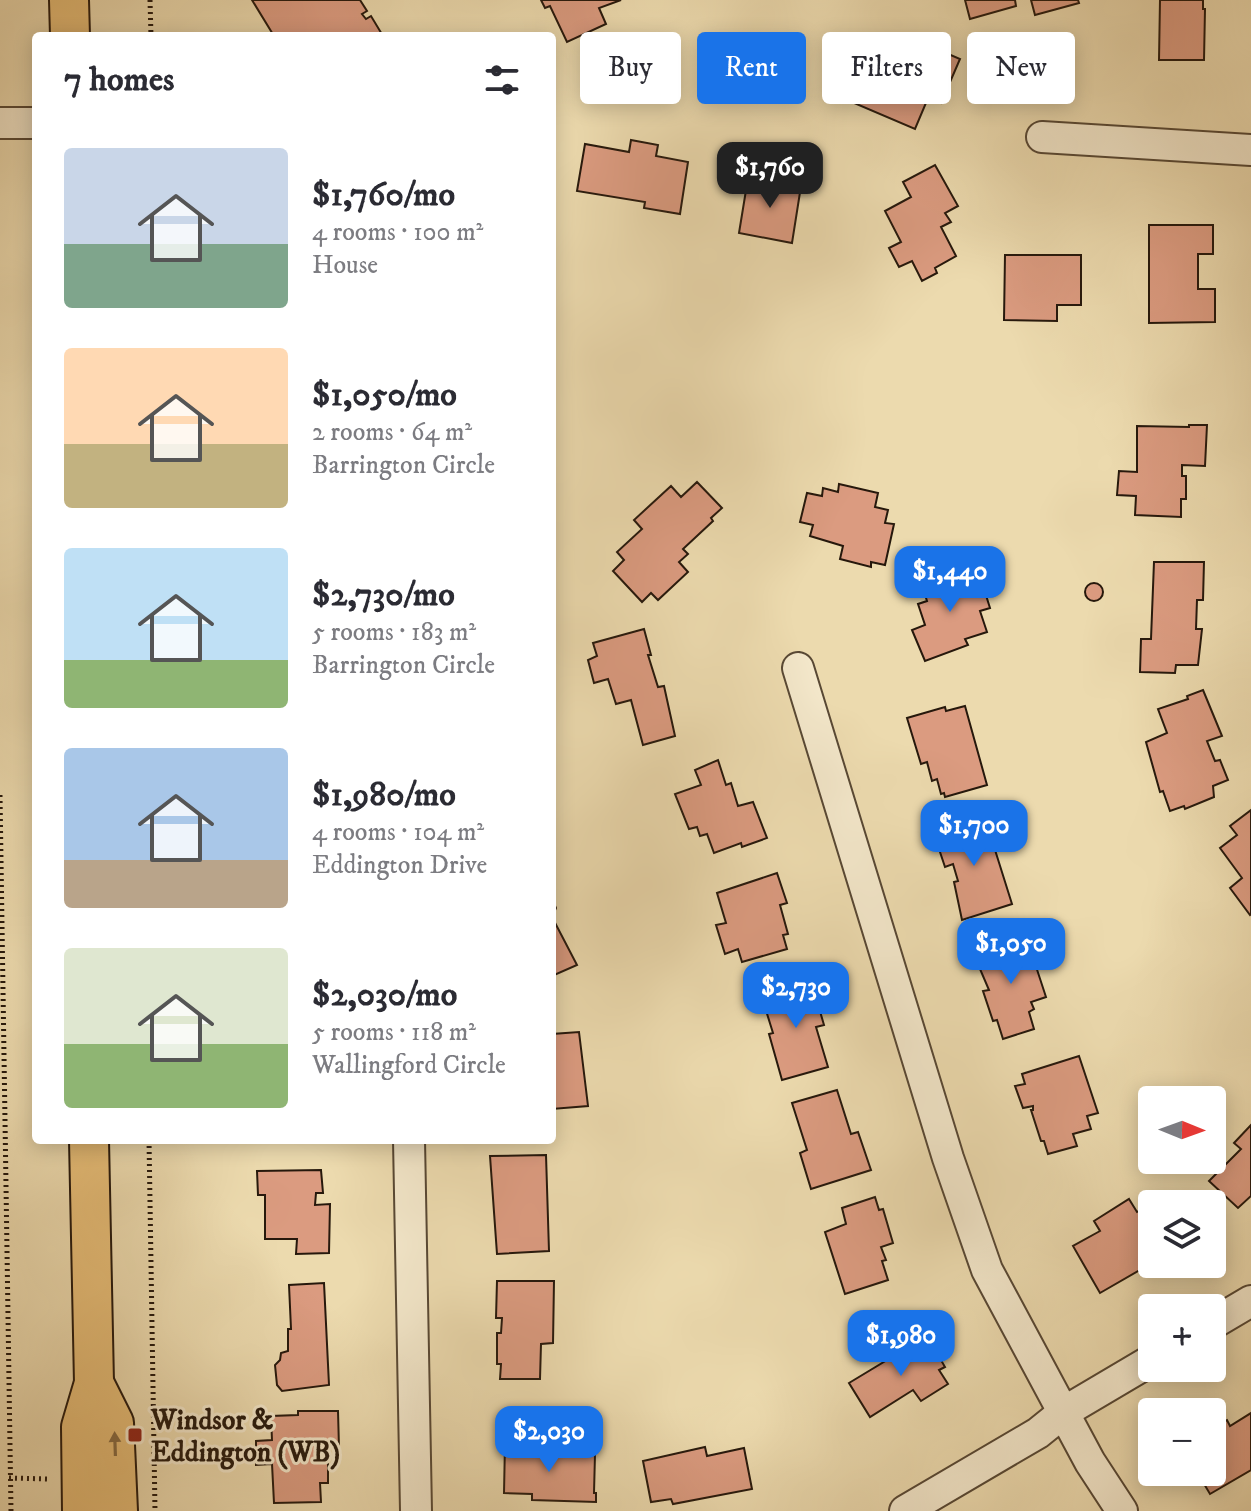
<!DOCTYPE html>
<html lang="en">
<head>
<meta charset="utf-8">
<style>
	body { margin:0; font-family:"IM FELL DW Pica",serif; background:#f7f7f7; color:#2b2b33; height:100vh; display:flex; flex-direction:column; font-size:30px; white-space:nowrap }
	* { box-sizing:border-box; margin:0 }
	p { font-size:26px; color:#7c7c81 }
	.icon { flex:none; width:44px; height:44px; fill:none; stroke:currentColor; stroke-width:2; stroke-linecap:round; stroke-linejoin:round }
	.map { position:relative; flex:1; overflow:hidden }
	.sheet { position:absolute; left:32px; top:32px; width:524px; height:1112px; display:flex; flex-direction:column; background:#fff; border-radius:8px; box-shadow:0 4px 20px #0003 }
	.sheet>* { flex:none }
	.hud { position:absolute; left:580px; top:32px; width:550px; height:72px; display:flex; gap:16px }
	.needle { width:52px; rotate:91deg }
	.buttons { position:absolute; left:1138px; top:1086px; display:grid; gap:16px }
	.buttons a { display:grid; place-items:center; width:88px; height:88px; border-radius:8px; background:#fff; box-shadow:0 4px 20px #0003; font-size:40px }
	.price { position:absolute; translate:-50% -68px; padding:0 18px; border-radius:16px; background:#1a73e8; color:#fff; font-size:26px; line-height:52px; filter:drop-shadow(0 2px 4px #0008) }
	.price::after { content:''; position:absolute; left:50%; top:48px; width:24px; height:18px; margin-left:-12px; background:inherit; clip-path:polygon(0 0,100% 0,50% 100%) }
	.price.current { background:#222; color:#fff }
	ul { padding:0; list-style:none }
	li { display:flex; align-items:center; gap:24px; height:200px; padding:0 32px }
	li span { display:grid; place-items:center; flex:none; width:224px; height:160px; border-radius:8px; color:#555 }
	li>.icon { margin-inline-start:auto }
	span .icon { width:96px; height:96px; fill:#fffc; stroke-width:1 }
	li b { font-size:34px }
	h2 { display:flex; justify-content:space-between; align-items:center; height:96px; padding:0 32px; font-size:34px }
	.tag { padding:0 28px; border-radius:8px; background:#fff; box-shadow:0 4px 20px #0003; font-size:28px; line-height:72px }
	.tag.current { background:#1a73e8; color:#fff }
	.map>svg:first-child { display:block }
	.building { fill:#db9b80; stroke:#26180c; stroke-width:2 }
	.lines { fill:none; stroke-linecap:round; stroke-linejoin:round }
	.minor-casing { stroke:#584834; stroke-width:34 }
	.major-casing { stroke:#26180c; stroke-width:42 }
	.path { stroke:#26180c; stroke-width:5; stroke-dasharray:2 4; stroke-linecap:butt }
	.minor { stroke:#f3e7ca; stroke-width:30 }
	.major { stroke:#e6bd77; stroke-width:38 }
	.oneway { fill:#866a42 }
	.poi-dot { fill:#8f2418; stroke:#f3e7ca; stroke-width:3 }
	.labels { text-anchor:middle; stroke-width:6; stroke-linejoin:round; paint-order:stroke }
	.poi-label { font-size:28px; font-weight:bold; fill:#26180c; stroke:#f3e7ca; text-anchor:start }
</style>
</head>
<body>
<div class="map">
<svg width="1251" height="1511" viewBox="0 0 1251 1511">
	<rect width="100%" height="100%" fill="#ecdaae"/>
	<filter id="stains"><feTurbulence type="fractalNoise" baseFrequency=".0025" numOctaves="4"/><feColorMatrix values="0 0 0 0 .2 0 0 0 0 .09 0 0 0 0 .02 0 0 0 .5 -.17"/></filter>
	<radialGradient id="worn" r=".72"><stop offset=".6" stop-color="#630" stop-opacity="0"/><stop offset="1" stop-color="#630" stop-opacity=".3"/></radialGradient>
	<g class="building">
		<path d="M 252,0 L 360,0 L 367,11 L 362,14 L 366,19 L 371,16 L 383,36 L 274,36 Z"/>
		<path d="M 541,0 L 621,0 L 599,8 L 606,24 L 567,42 L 550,6 L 545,8 Z"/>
		<path d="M 965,0 L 1015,0 L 1016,6 L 970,19 Z"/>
		<path d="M 1031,0 L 1078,0 L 1079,3 L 1035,15 Z"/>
		<path d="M 1160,0 L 1203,0 L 1203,9 L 1205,9 L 1204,60 L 1159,60 Z"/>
		<path d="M 902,34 L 960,59 L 941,103 L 928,98 L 915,129 L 840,97 L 850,74 L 874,84 L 877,76 L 883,78 Z"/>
		<path d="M 631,140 L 658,145 L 656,156 L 688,162 L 680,214 L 644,208 L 645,202 L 577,191 L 585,144 L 629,152 Z"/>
		<path d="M 935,165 L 958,206 L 945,213 L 951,222 L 941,227 L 956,256 L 935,268 L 937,273 L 922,281 L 912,261 L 899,267 L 889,248 L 901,242 L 885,211 L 911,197 L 903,182 Z"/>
		<path d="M 748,178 L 801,186 L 792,243 L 739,233 Z"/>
		<path d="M 1149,225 L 1213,225 L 1213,254 L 1198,254 L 1198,289 L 1215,289 L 1215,322 L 1149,323 Z"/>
		<path d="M 1005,255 L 1081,255 L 1081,305 L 1057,305 L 1057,321 L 1004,320 Z"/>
		<path d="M 1189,425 L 1207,425 L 1205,466 L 1182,465 L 1182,476 L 1186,476 L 1186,499 L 1181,499 L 1181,517 L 1135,515 L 1136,496 L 1117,495 L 1119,471 L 1137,472 L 1137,426 L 1189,427 Z"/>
		<path d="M 697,482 L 722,508 L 711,518 L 713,521 L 683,549 L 688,554 L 679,562 L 688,572 L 658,600 L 651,593 L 642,602 L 613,571 L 624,560 L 617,552 L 642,529 L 634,520 L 671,486 L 681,497 Z"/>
		<path d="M 839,484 L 878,493 L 875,507 L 888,510 L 885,523 L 894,524 L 885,565 L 871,562 L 871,567 L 840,559 L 843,546 L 810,536 L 813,525 L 800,522 L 807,493 L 822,496 L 823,488 L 838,492 Z"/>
		<path d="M 1154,562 L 1204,562 L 1203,600 L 1197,600 L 1196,629 L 1202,629 L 1198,665 L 1176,665 L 1175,673 L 1140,672 L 1141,639 L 1151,639 Z"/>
		<path d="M 962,565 L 973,594 L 984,589 L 990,608 L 980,611 L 987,632 L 965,639 L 968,645 L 925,661 L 912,630 L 925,625 L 918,604 L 927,601 L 921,582 Z"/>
		<circle cx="1094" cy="592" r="9"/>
		<path d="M 644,629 L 651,655 L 648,655 L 658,687 L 664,686 L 675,736 L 643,745 L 631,700 L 616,704 L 608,679 L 594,683 L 588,660 L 597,656 L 593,643 Z"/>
		<path d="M 1203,690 L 1222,736 L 1207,741 L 1215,761 L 1220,760 L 1228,780 L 1213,786 L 1214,797 L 1185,809 L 1184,806 L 1170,811 L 1163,791 L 1160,792 L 1146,742 L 1167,733 L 1158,709 L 1188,699 L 1187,696 Z"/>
		<path d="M 965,706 L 987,785 L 945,797 L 944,793 L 941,794 L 937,779 L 932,781 L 927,762 L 921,764 L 907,718 L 945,707 L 946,711 Z"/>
		<path d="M 718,760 L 726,785 L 731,783 L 738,806 L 753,802 L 767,838 L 742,847 L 741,843 L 714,853 L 707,834 L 700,836 L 697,827 L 689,829 L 675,794 L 701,785 L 695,770 Z"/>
		<path d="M 1251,810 L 1251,914 L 1250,915 L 1230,888 L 1242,878 L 1220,848 L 1237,835 L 1230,826 Z"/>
		<path d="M 985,818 L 1012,904 L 962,920 L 954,882 L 958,881 L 953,864 L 945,867 L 934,834 Z"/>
		<path d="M 777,873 L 787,903 L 780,905 L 788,934 L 783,935 L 787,949 L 742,962 L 738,949 L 725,954 L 716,925 L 726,923 L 717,893 Z"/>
		<path d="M 552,899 L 556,908 L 552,917 L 577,965 L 552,976 Z"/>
		<path d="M 1027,939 L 1046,997 L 1031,1002 L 1034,1009 L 1029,1012 L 1034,1029 L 1003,1039 L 997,1020 L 993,1021 L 983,991 L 989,990 L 974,955 Z"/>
		<path d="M 806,978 L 811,995 L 815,994 L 824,1025 L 816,1027 L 828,1067 L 782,1080 L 769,1034 L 773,1033 L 764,1004 L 783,998 L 779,985 Z"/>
		<path d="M 579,1032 L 588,1106 L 552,1109 L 552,1034 Z"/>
		<path d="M 1079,1056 L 1098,1113 L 1087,1116 L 1091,1129 L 1073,1134 L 1077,1146 L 1048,1154 L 1044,1141 L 1041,1141 L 1031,1110 L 1033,1110 L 1033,1106 L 1023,1108 L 1015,1086 L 1025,1084 L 1022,1074 Z"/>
		<path d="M 837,1090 L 851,1134 L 858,1132 L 871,1170 L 811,1189 L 800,1153 L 807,1150 L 792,1103 Z"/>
		<path d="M 1251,1125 L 1251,1196 L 1238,1208 L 1209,1181 L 1241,1149 L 1234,1143 Z"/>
		<path d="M 546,1155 L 549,1251 L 497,1254 L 490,1156 Z"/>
		<path d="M 321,1170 L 323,1193 L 316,1193 L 315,1205 L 330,1204 L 329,1253 L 296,1254 L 297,1239 L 265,1239 L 265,1195 L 258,1195 L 257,1171 Z"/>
		<path d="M 875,1197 L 879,1210 L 883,1209 L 893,1243 L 881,1247 L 886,1260 L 882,1261 L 888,1280 L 845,1294 L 825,1232 L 846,1224 L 842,1208 Z"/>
		<path d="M 1129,1199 L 1137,1212 L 1152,1203 L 1153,1204 L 1152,1263 L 1100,1293 L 1073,1246 L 1100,1231 L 1094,1221 Z"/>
		<path d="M 497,1281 L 554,1281 L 553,1343 L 541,1344 L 540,1379 L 500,1379 L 501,1364 L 497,1364 L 497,1333 L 501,1333 L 502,1318 L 496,1318 Z"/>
		<path d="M 324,1283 L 329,1385 L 282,1391 L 277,1385 L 275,1365 L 280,1360 L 281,1353 L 288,1351 L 288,1329 L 291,1329 L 289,1285 Z"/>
		<path d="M 927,1336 L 945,1367 L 939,1370 L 948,1384 L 921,1401 L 913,1390 L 870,1417 L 849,1383 Z"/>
		<path d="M 298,1411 L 338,1411 L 339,1448 L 328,1448 L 328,1483 L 320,1483 L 321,1502 L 274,1503 L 272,1464 L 256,1465 L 256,1441 L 272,1440 L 271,1416 L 298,1415 Z"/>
		<path d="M 1251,1413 L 1251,1470 L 1210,1494 L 1197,1472 L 1212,1472 L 1212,1428 L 1227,1420 L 1230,1426 Z"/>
		<path d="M 505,1443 L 540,1444 L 540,1452 L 595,1454 L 594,1493 L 596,1493 L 596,1502 L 532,1500 L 532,1494 L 504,1493 Z"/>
		<path d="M 705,1447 L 707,1456 L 744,1448 L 752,1489 L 673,1504 L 671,1499 L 651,1502 L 643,1461 Z"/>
	</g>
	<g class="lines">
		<g class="minor-casing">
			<g id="minor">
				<path d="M 0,123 L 36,123"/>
				<path d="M 1042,137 L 1251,150"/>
				<path d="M 798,668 L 948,1158 L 987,1270 L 1090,1462 L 1122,1511"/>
				<path d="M 409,1140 L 416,1511"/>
				<path d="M 1212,1324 L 1251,1301"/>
				<path d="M 905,1511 L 1038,1433 L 1064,1412 L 1152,1360"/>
			</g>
		</g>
		<g class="major-casing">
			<g id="major">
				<path d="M 69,0 L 70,36"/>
				<path d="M 94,1383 L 114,1423 L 118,1511"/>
				<path d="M 82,1511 L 81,1427 L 94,1383 L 89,1140"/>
			</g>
		</g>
		<g class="path">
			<path d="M 150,0 L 151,36"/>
			<path d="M 0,795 L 11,1511"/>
			<path d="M 149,1140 L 155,1511"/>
			<path d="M 9,1478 L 48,1479"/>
		</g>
		<use href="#minor" class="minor"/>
		<use href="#major" class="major"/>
	</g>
	<defs><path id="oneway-solid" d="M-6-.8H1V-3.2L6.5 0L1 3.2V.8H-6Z" transform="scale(2)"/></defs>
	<use class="oneway" href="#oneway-solid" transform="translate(115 1444) rotate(-92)"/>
	<rect class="poi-dot" x="127" y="1427" width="16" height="16" rx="4"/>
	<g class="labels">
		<g class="poi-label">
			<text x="151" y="1429">Windsor &amp;<tspan x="151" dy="32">Eddington (WB)</tspan></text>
		</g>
	</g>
	<rect width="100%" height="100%" filter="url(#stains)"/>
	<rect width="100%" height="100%" fill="url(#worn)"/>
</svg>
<div class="buttons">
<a><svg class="needle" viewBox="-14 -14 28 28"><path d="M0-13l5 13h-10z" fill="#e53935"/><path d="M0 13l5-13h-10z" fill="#7c7c81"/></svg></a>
<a><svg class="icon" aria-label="layers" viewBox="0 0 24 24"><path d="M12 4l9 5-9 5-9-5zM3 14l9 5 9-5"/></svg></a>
<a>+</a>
<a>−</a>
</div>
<b class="price current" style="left:770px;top:210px">$1,760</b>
<b class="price" style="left:950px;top:614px">$1,440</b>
<b class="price" style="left:974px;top:868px">$1,700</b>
<b class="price" style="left:1011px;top:986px">$1,050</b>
<b class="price" style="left:796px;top:1030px">$2,730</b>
<b class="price" style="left:901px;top:1378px">$1,980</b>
<b class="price" style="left:549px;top:1474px">$2,030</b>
<div class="hud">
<a class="tag">Buy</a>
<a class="tag current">Rent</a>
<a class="tag">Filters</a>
<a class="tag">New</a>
</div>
<section class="sheet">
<h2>7 homes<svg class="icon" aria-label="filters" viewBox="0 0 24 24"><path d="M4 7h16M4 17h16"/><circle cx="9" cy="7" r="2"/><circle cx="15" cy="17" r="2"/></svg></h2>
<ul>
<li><span style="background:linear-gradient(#c9d6e8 60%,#7fa58c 0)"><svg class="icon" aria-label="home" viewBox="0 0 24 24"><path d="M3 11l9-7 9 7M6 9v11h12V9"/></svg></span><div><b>$1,760/mo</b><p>4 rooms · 100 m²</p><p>House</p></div></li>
<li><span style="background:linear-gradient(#ffd9b3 60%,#c2b280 0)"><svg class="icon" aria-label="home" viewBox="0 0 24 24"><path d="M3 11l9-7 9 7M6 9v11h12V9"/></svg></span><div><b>$1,050/mo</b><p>2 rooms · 64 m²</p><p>Barrington Circle</p></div></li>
<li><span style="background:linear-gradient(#bfe0f5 70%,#8fb573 0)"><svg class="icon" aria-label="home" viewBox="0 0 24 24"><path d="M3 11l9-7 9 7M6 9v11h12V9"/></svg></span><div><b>$2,730/mo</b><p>5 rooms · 183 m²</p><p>Barrington Circle</p></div></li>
<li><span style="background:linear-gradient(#a9c7e8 70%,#b9a48a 0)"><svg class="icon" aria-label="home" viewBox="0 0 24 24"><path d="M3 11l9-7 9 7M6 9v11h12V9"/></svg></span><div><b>$1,980/mo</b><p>4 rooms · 104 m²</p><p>Eddington Drive</p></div></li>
<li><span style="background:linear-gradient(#dfe7d0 60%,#8fb573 0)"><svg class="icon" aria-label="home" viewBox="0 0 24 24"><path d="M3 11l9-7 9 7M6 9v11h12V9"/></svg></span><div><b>$2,030/mo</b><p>5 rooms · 118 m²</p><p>Wallingford Circle</p></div></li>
</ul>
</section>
</div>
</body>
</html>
